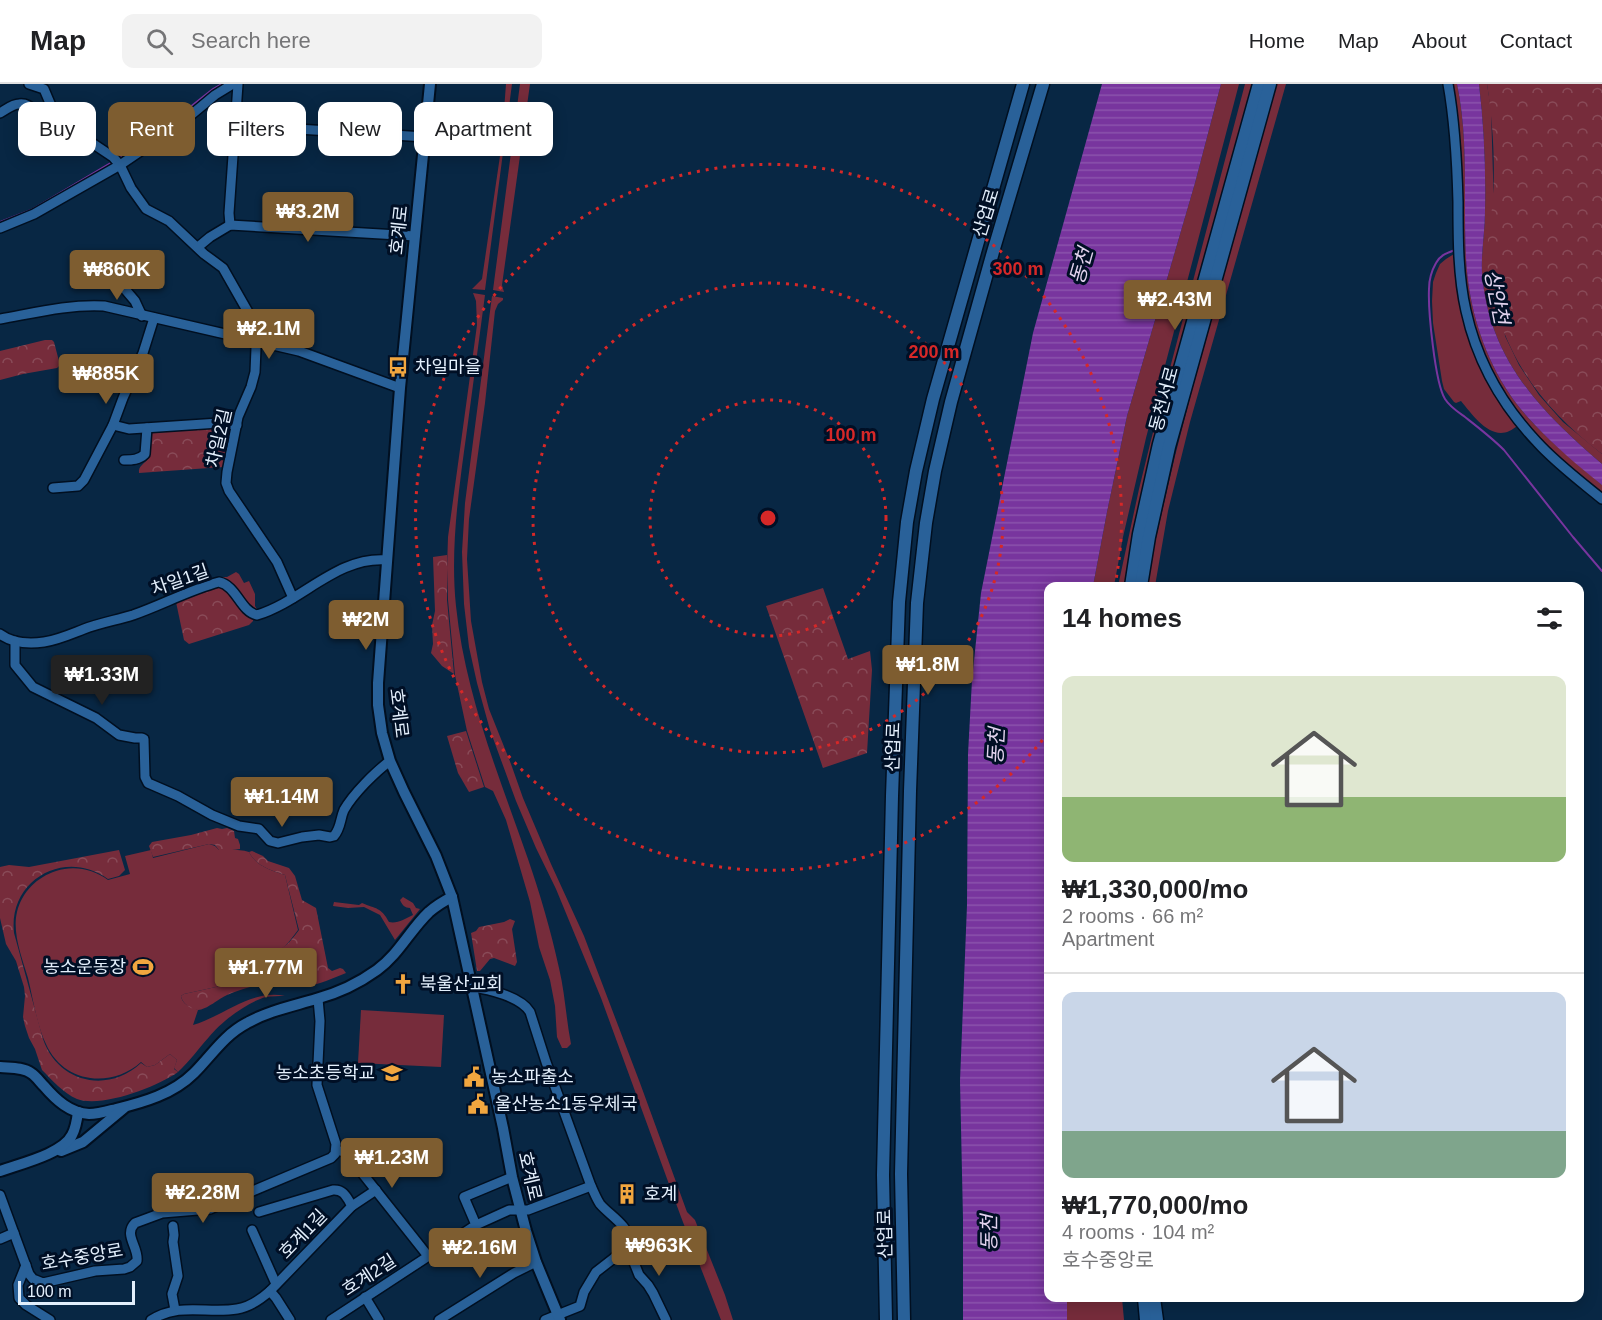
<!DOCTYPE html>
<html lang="en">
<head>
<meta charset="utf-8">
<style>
	body { margin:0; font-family:Arial,"Noto Sans KR",sans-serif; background:#f2f2f2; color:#202124; height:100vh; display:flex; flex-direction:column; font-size:22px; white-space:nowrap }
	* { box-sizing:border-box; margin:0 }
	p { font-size:20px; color:#757577 }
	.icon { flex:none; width:33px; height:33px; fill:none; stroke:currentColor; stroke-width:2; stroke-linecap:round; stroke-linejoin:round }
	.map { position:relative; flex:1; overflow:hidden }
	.panel { position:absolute; left:1044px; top:498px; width:540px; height:720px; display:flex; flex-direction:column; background:#fff; border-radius:12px; box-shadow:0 3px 15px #0003 }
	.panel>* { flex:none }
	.guide { position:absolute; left:18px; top:18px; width:570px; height:54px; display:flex; gap:12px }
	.scale { position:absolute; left:18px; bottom:15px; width:117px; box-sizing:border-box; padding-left:6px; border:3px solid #e3effc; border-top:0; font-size:16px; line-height:21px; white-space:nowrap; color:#e3effc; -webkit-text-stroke:4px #000f25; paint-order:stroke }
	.price { position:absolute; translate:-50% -51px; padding:0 14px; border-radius:6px; background:#7e5d30; color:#fff; font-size:20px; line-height:39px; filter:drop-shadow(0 2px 3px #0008) }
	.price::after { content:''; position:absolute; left:50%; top:36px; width:18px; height:14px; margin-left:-9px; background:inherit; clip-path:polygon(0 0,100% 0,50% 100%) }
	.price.selected { background:#222; color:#fff }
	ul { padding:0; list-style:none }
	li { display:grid; align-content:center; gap:12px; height:318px; padding:0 18px }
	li+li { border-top:2px solid #e0e0e0 }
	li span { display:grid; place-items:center; height:186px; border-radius:12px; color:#555 }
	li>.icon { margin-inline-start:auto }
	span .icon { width:108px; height:108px; fill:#fffc; stroke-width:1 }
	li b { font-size:26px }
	h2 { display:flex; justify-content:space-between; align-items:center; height:72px; padding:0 18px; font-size:26px }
	.chip { padding:0 21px; border-radius:12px; background:#fff; box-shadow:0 3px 15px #0003; font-size:21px; line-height:54px }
	.chip.selected { background:#7e5d30; color:#fff }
	header { display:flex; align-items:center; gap:36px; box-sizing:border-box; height:84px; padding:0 30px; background:#fff; border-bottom:2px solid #e0e0e0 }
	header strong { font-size:28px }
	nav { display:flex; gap:33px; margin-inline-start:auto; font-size:21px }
	.search { width:420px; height:54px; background:#f2f2f2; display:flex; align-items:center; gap:15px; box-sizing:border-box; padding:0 21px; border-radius:12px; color:#757577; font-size:22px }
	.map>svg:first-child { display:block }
	.green { fill:#762c3b }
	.forest { fill:url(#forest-crowns) }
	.water { fill:url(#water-rules) }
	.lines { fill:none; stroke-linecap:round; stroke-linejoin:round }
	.stream { stroke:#78359e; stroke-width:2 }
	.minor-casing { stroke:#010f20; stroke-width:12 }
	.tertiary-casing { stroke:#010f20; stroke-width:14 }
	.secondary-casing { stroke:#010f20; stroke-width:15 }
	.minor { stroke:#296199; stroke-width:9 }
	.tertiary { stroke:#296199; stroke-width:10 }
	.secondary { stroke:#296199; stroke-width:12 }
	.ring { fill:none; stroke:#d62828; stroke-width:3; stroke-dasharray:3 6 }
	.labels { text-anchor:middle; stroke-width:6; stroke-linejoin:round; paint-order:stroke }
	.street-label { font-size:18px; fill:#e3effc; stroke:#000f25 }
	.poi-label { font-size:18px; fill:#e3effc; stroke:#000f25; text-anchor:start }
	.water-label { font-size:20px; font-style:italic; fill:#e2d3ee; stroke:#000f25 }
	.centre { fill:#d62828; stroke:#000f25; stroke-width:3 }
	.ring-label { font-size:18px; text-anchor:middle; font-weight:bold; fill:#d62828; stroke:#000f25; stroke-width:6; stroke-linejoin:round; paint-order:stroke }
</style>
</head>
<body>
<header>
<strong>Map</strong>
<div class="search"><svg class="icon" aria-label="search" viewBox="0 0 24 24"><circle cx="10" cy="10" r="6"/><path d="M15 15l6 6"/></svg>Search here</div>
<nav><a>Home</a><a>Map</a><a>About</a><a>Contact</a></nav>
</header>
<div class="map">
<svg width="1602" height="1236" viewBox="0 0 1602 1236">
	<defs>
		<pattern id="forest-crowns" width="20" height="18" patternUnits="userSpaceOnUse" patternTransform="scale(1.5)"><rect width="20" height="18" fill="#762c3b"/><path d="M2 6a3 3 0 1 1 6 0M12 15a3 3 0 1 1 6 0" fill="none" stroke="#894b58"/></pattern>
		<pattern id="water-rules" width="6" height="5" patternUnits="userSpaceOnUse" patternTransform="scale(1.5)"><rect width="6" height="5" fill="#78359e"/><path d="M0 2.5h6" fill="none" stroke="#8b53ac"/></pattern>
	</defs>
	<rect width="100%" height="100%" fill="#082744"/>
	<g class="green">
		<path d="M 506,0 L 512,0 L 485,206 L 472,205 L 482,195 L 501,65 Z"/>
		<path d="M 520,0 L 530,0 L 502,201 L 504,208 L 493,206 Z"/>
		<path d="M 1221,0 L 1239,0 L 1146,354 L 1123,453 L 1114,502 L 1093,502 L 1107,428 L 1127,332 L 1195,99 Z"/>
		<path d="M 1245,0 L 1252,0 L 1134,450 L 1125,502 L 1118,502 L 1139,405 L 1151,356 Z"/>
		<path d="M 1277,0 L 1286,0 L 1190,338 L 1168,427 L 1155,502 L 1147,502 L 1153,467 L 1175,372 L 1191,310 Z"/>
		<path d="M 1450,0 L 1457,0 C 1469,57 1463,116 1466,174 C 1469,234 1491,296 1534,340 C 1555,362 1579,381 1602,401 L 1602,413 L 1554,372 L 1524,341 L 1485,279 L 1467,222 Z"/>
		<path d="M 1479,0 L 1487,0 L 1491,25 L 1493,91 L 1493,122 L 1505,252 L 1519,281 L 1539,311 L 1563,338 L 1602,370 L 1602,380 C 1540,327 1488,274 1482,188 C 1481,168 1485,148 1485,128 C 1486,85 1484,42 1479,0 Z"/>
		<path d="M 1454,170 L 1457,170 L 1469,246 L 1518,341 C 1495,363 1475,334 1461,317 L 1456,319 L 1454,318 L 1444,305 L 1442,297 L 1433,239 L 1432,217 L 1433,198 L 1436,189 L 1440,180 L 1446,175 Z"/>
		<path d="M 473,209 L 485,211 C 479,256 473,301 467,346 C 459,404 450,464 456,522 C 465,610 499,692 528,775 C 540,810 551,847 559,884 C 565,909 566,934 571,960 L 567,964 L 562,964 L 557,953 L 555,922 L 550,896 L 539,863 L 530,818 L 506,736 L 493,707 L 485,703 L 467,647 L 455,591 L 448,516 L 447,484 L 448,453 L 477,241 L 476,217 Z"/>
		<path d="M 492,212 L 503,214 L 503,216 L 498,220 L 495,227 L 485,319 L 469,435 L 467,475 L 471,537 L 482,598 L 489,625 L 511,680 L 523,714 L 551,780 L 584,852 L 640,999 L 687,1128 L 695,1136 L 725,1211 L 733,1236 L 721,1236 L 681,1133 L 601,914 L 556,805 L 536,764 L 516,717 L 490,646 L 477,599 L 469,563 L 464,520 L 462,468 L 465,419 Z"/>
		<path d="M 236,488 L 239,490 L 244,499 L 249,497 L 255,510 L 255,522 L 258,527 L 257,529 L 222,495 L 222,493 L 227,493 Z"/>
		<path d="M 209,760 L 215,762 L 219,766 C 229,766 239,765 249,768 C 256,782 270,786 285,791 L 298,846 C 293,852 288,861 281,865 C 276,868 271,867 267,871 C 261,877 263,887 257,894 L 184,910 L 181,912 C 182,920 190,923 198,926 L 193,941 C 224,932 251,905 285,912 C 279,912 272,912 266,913 C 247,918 221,938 209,953 C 198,965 190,977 178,988 L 174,984 L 177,976 L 170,970 L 155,981 L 147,983 L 141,978 C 111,1005 63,999 46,960 C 37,942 33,915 28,894 C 22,874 12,849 17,828 C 22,808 37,793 56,787 C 74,781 93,785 108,796 L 130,790 L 125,772 L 151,766 L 153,774 Z"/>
		<path d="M 403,813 L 413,819 L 416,824 L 420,825 L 395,856 L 380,831 L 364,823 L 348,824 L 333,822 L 334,818 L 359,821 L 362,819 C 376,825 381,823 389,838 C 397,840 405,835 413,831 L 410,824 C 405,824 402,821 400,816 Z"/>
		<path d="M 361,926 L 444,931 L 441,983 L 358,979 Z"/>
		<path d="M 1067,1214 L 1122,1214 L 1124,1236 L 1067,1236 Z"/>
	</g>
	<g class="forest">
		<path d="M 1487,0 L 1602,0 L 1602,370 C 1554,333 1519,293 1499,235 C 1492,215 1487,193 1487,172 C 1487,156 1491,139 1492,123 C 1496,82 1493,40 1487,0 Z"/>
		<path d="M 45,256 L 52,256 L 54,258 L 60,281 L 57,284 L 23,290 L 0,296 L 0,267 Z"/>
		<path d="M 233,342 L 227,380 L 223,383 L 139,389 C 138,382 144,380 149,374 L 150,346 Z"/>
		<path d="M 447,471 L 447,516 L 454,590 L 442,582 L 431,569 L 433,560 L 432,541 L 435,527 L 433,473 Z"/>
		<path d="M 221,501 L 253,533 L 253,537 L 249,541 L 189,560 L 184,556 L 176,518 Z"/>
		<path d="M 823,504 L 848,575 L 870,567 L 872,586 L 867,669 L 823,684 L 766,522 Z"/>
		<path d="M 466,647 L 484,703 L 469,708 L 458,689 L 447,652 Z"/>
		<path d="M 217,744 L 222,745 L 227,744 L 234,747 L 235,754 L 238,755 L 240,761 L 240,765 L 232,766 L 219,766 L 215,761 L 209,760 L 153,773 L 149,762 L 152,758 L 191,751 Z"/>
		<path d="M 119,766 L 125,786 L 119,792 L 108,795 C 65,764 8,796 14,849 L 43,955 C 58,999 108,1010 141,979 L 147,983 L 155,981 L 170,970 L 177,976 L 174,985 L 178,988 C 157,1003 102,1024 77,1015 C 63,1009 52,996 42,986 L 35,965 L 29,954 L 25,942 L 23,933 L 25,912 L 24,903 L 16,877 L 6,860 L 0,834 L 0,783 L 9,781 L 29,783 Z"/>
		<path d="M 252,767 L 263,772 L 268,777 L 289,784 L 295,792 L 302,816 L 316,824 L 328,884 L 332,887 L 340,884 L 343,885 L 346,889 C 333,894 319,901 306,902 C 287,904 269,898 250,903 C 242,905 234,908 227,911 C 220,914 206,926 198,926 C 190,925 182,919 181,912 L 184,910 L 257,894 L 261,890 L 264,875 L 270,868 C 285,865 290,858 299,846 L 285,791 C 270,786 256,782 249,768 Z"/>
		<path d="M 510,835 L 515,837 L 512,845 L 517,878 L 515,882 L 494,874 L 490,875 L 480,887 L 477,887 L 471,849 L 476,847 L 479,843 L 504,838 Z"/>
	</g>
	<g class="water">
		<path d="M 1102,0 L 1221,0 L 1195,99 L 1127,332 L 1107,428 L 1093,502 L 1048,502 L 1048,1214 L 1067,1214 L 1067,1236 L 963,1236 L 963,1135 L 960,997 L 967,821 L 968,670 L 972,596 L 981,509 L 1033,249 Z"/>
		<path d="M 1457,0 L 1479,0 C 1484,42 1486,85 1485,128 C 1485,148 1481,168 1482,188 C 1488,274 1540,327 1602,380 L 1602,401 C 1578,382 1555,362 1534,340 C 1491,296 1469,234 1466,174 C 1463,116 1469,57 1457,0 Z"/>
	</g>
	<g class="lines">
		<g class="stream">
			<path d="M 118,74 L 175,35 L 213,5 L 222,0"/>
			<path d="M 0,138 L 31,126 L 114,77"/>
			<path d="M 1455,166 C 1447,169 1440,171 1436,179 C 1432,186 1429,196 1429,205 C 1428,226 1435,299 1445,315 C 1450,323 1458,328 1465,333 C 1479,344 1492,354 1504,366 L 1573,453 L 1602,487"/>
		</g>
		<g class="minor-casing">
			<g id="minor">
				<path d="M 29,0 L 44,5 L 55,31 L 77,49 L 113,73 L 120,81 L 131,104 L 146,125 L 169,137 L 204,170 L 223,184 L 248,228 L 256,264 L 255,288 L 251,303 L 238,333 L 227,388 L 226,399 L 229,407 L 277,478 L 293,514"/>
				<path d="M 1448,0 C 1455,39 1457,78 1458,118 C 1458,154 1458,192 1466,227 C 1477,277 1502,321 1537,358 C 1556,379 1580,397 1602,415"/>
				<path d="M 0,29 C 6,26 12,20 19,20 C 36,18 32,38 55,31"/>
				<path d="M 236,41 L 425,53"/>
				<path d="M 230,141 L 229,129 L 238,0"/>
				<path d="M 0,144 L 34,130 L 120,81 L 179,41 L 215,11 L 233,0"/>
				<path d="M 198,163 L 210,153 L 230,141 L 415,152"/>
				<path d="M 112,190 L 135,217 L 142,232"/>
				<path d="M 0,235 C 34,229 69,220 104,222 L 299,267 L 400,304"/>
				<path d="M 113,341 L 129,345 L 219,339 L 237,341"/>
				<path d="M 124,376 C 132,376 139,376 145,370 L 147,344"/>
				<path d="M 53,404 L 78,402 L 84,396 L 113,341 L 123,314 L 143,269 L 154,234"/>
				<path d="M 0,550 C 12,559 29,560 44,558 C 58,556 71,550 84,545 C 100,539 117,536 133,531 C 162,521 189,506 219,498 C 237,502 240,527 257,531 C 303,517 337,472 387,476"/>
				<path d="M 15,557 L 15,581 L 33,603 L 96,634 L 119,651 L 135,654 L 142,654 L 144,655 L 145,693 L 148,699 L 178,712 L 212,731 L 239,742 L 259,745 L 270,757 L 278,759 L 302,753 L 319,751 L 330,753 L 334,752 C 341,744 340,735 344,726 C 353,710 376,687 390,677"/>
				<path d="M 472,903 C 489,905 521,913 530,928 L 546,978 L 591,1102 L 528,1126 L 509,1126 L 476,1141"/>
				<path d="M 336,1066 L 344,1068 L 351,1075 L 428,1172"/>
				<path d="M 0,1111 L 29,1190 L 33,1195 L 43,1199 L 95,1187 L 124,1185 L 130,1183 L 137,1177 C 139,1163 123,1151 135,1139 L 162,1129 L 210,1125 L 331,1074 L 335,1070 L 336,1060 L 317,1001 L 320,937 L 318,915"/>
				<path d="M 259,1128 L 333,1106 C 344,1105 347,1114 352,1122"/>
				<path d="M 173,1142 L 174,1151 L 173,1158 L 178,1192 L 172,1210 L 175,1226"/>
				<path d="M 252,1146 L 276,1200"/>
				<path d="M 0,1155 L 14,1149"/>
				<path d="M 627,1161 L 639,1191 L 648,1201 L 653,1209 L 666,1236"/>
				<path d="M 26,1181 L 18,1201 L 19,1214 L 26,1221 L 50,1236"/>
				<path d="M 270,1207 L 352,1122 L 376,1106"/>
				<path d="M 365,1213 L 379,1236"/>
				<path d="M 151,1236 C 180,1218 207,1230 237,1225 C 250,1223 261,1215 270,1207 L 276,1214 L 290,1236"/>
				<path d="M 331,1236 L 476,1141 L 464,1113 L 512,1093"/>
				<path d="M 439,1236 L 514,1189 L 536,1178"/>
				<path d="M 545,1236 L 580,1222 L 584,1208 L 596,1188 L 614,1174 L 629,1158 C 630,1142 609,1131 600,1120 C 596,1114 594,1108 591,1102"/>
			</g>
		</g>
		<g class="tertiary-casing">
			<g id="tertiary">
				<path d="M 430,0 L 400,304 L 378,599 L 378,621 L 382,649 L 390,677 L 404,708 L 436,772 L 452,813 L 503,1044 L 512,1093 L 526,1147 L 536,1178 L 560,1236"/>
				<path d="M 0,983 C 10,984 23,983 31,989 C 36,992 40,998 44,1002 C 56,1016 70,1029 89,1030 C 98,1030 108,1027 116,1025 C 144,1018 173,1010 194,989 C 212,971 224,951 247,939 C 268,927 293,922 316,915 C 338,909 359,899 377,886 C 399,870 410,846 429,828 C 436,822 444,817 452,813"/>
				<path d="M 61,1067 L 83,1058 L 124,1024"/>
				<path d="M 0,1087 C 19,1080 63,1070 72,1051 C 76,1044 77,1036 78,1028"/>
			</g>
		</g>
		<g class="secondary-casing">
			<g id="secondary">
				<path d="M 1131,502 L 1139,450 L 1159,360 L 1259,0"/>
				<path d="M 1141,502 L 1149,453 L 1169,363 L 1270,0"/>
				<path d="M 1144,1214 L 1146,1236"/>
				<path d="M 1154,1214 L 1157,1236"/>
				<path d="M 886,1236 L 883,1091 L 892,712 L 899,518 L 907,438 L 916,387 L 933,315 L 1023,0"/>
				<path d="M 904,1236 L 901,1090 L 910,707 L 917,519 L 926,439 L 935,387 L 951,318 L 993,168 L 1043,0"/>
			</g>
		</g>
		<use href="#minor" class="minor"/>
		<use href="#tertiary" class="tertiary"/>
		<use href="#secondary" class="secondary"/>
	</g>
	<g class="ring">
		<circle cx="768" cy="434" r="118"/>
		<circle cx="768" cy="434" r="235"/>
		<path d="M1048 649A353 353 0 1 1 1115 501"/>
	</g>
	<defs>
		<g id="bus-bare" transform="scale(1.62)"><path d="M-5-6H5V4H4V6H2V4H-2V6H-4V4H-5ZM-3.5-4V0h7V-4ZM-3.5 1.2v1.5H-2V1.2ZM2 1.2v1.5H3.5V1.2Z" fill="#f1a63f" stroke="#000f25" stroke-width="2.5" paint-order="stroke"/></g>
		<g id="stadium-bare" transform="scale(1.62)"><path d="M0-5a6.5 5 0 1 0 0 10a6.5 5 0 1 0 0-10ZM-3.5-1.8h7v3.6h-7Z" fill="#f1a63f" stroke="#000f25" stroke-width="2.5" paint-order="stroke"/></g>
		<g id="church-bare" transform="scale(1.62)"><path d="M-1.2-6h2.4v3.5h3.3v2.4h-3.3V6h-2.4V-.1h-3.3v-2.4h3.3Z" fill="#f1a63f" stroke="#000f25" stroke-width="2.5" paint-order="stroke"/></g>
		<g id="school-bare" transform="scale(1.62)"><path d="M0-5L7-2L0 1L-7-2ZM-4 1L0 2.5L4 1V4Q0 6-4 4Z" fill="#f1a63f" stroke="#000f25" stroke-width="2.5" paint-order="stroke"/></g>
		<g id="civic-bare" transform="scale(1.62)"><path d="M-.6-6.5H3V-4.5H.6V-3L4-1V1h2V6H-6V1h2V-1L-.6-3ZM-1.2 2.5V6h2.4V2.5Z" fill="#f1a63f" stroke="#000f25" stroke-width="2.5" paint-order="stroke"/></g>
		<g id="building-bare" transform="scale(1.62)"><path d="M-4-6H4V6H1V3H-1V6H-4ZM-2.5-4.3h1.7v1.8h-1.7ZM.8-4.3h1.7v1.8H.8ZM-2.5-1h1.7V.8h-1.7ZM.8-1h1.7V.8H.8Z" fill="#f1a63f" stroke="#000f25" stroke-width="2.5" paint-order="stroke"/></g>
	</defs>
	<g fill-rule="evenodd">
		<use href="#bus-bare" x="398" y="283"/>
		<use href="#stadium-bare" x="143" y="883"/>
		<use href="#church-bare" x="403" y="900"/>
		<use href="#school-bare" x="392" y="989"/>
		<use href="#civic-bare" x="474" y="993"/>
		<use href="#civic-bare" x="478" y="1020"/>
		<use href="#building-bare" x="627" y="1110"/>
	</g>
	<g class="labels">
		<g class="street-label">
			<text transform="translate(986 129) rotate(-73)" y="6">산업로</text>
			<text transform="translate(399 146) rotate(-84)" y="6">호계로</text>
			<text transform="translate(1164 315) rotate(-75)" y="6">동천서로</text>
			<text transform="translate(219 354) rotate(-77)" y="6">차일2길</text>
			<text transform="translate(180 496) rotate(-19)" y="6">차일1길</text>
			<text transform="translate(399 629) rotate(83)" y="6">호계로</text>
			<text transform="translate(893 663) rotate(-88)" y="6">산업로</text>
			<text transform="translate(530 1092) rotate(77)" y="6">호계로</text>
			<text transform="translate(303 1150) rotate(-46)" y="6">호계1길</text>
			<text transform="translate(885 1150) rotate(-91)" y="6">산업로</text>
			<text transform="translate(82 1173) rotate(-10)" y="6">호수중앙로</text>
			<text transform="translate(369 1191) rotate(-33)" y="6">호계2길</text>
		</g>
		<g class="poi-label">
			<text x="415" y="289">차일마을</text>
			<text x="126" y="889" text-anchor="end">농소운동장</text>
			<text x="420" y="906">북울산교회</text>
			<text x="375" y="995" text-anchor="end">농소초등학교</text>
			<text x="491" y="999">농소파출소</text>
			<text x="495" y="1026">울산농소1동우체국</text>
			<text x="644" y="1116">호계</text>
		</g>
		<g class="water-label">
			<text transform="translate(1081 182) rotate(-74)" y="7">동천</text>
			<text transform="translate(1497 213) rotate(79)" y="7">상안천</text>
			<text transform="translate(996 662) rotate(-87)" y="7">동천</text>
			<text transform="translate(989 1149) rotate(-90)" y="7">동천</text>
		</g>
	</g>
	<circle cx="768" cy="434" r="9" class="centre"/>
	<g class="ring-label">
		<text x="1018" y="191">300 m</text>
		<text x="934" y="274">200 m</text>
		<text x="851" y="357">100 m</text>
	</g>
</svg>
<div class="scale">100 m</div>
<b class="price" style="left:308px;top:159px">₩3.2M</b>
<b class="price" style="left:117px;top:217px">₩860K</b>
<b class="price" style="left:1175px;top:247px">₩2.43M</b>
<b class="price" style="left:269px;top:276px">₩2.1M</b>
<b class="price" style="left:106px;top:321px">₩885K</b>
<b class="price" style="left:366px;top:567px">₩2M</b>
<b class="price" style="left:928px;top:612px">₩1.8M</b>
<b class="price selected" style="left:102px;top:622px">₩1.33M</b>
<b class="price" style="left:282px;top:744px">₩1.14M</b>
<b class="price" style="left:266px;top:915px">₩1.77M</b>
<b class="price" style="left:392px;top:1105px">₩1.23M</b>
<b class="price" style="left:203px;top:1140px">₩2.28M</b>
<b class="price" style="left:659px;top:1193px">₩963K</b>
<b class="price" style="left:480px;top:1195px">₩2.16M</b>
<div class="guide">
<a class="chip">Buy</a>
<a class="chip selected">Rent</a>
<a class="chip">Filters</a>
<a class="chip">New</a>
<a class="chip">Apartment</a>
</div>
<section class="panel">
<h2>14 homes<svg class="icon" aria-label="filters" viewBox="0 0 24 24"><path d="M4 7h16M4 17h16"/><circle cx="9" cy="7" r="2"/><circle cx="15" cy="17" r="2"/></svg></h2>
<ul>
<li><span style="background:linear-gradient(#dfe7d0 65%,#8fb573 0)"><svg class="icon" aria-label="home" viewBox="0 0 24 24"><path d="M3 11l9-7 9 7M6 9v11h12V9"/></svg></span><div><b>₩1,330,000/mo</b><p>2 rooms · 66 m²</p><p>Apartment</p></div></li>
<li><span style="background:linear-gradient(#c9d6e8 75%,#7fa58c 0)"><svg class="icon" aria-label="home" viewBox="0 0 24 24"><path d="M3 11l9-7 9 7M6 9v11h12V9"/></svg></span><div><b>₩1,770,000/mo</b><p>4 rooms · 104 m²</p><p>호수중앙로</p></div></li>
</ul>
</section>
</div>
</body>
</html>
